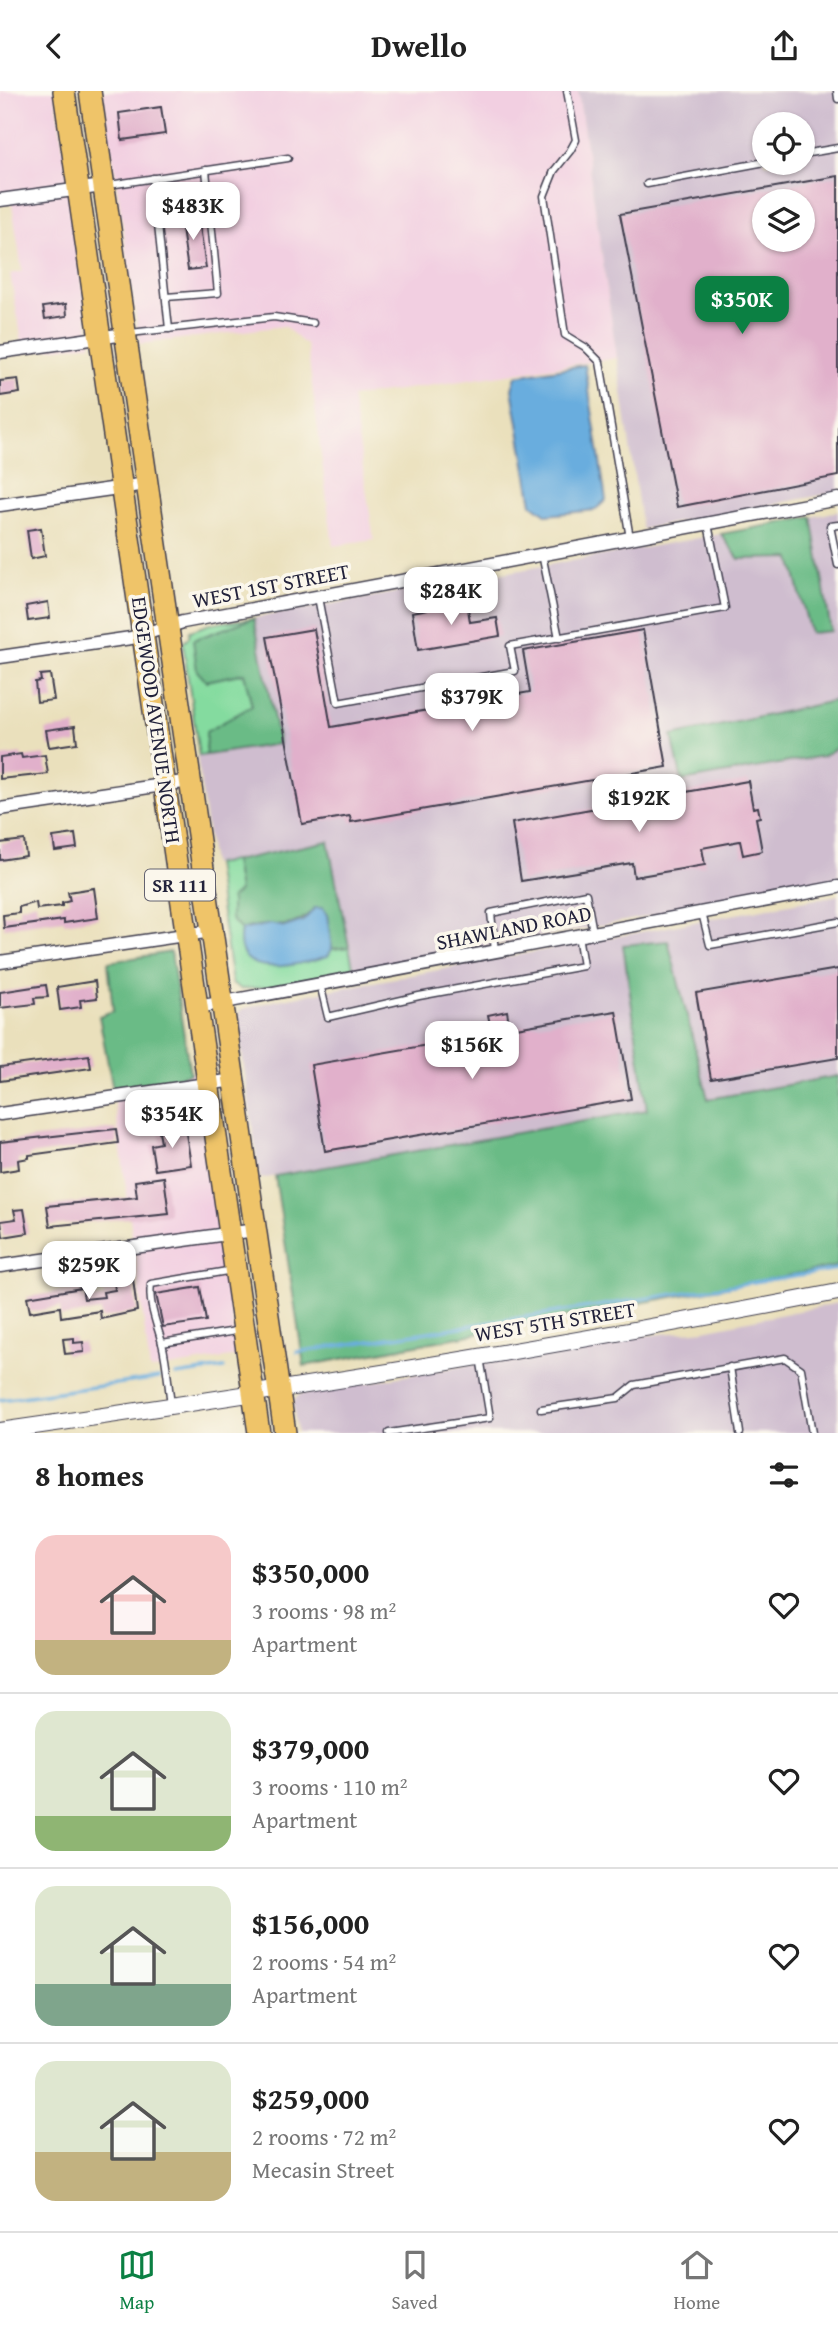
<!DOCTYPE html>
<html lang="en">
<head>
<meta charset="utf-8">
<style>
	body { margin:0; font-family:"Gentium Book Plus",serif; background:#f6f6f6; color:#222; height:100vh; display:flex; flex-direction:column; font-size:26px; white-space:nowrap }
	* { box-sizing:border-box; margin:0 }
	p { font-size:23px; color:#767676 }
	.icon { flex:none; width:38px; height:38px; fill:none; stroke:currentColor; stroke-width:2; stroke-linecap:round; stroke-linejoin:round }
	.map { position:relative; height:1342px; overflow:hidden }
	.sheet { display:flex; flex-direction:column; background:#fff; flex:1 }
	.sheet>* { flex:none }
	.buttons { position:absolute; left:752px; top:21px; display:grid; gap:14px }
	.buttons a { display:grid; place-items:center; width:63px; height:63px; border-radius:50%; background:#fff; box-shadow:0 2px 5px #0004; font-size:35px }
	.price { position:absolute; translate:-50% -60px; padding:0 16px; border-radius:14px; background:#fff; color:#222; font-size:23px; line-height:46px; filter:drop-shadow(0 2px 4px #0008) }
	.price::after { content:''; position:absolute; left:50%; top:42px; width:21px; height:16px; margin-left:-10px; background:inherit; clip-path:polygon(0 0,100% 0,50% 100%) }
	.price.active { background:#0b8043; color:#fff }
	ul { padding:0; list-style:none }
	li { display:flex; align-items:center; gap:21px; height:175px; padding:0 35px }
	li+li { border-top:2px solid #e0e0e0 }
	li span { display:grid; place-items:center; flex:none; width:196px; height:140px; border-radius:21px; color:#555 }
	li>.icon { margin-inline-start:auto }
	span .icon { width:84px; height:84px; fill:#fffc; stroke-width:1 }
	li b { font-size:30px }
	h2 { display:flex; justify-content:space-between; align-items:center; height:84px; padding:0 35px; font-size:30px }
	header { display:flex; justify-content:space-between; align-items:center; height:91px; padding:0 35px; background:#fff; font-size:32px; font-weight:600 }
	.tab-bar { display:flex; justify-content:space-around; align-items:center; height:98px; border-top:2px solid #e0e0e0; background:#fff; font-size:19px; color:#767676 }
	.tab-bar a { display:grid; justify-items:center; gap:4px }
	.tab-bar .active { color:#0b8043 }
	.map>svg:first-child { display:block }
	.built { fill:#f2cfe1 }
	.industrial { fill:#cfbdcf; fill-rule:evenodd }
	.green { fill:#84db9f; stroke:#537e6d; stroke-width:2 }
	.forest { fill:#6bbb86; stroke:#466e60; stroke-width:2 }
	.water { fill:#69adde; stroke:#46688c; stroke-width:2 }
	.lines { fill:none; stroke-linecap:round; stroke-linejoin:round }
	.stream { stroke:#69adde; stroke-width:3.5 }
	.building { fill:#e1b0cb; fill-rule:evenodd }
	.service-casing { stroke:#403e4e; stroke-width:9 }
	.minor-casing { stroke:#403e4e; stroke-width:15 }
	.tertiary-casing { stroke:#403e4e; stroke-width:18 }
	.primary-casing { stroke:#403e4e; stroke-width:24 }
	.service { stroke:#fff; stroke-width:6 }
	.minor { stroke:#fff; stroke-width:12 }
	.tertiary { stroke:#fff; stroke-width:16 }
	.primary { stroke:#efc469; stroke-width:21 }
	.labels { text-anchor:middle; stroke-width:7; stroke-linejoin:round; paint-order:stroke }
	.shield { fill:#fbf7ec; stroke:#636270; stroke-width:2 }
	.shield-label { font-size:19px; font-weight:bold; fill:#22223b }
	.street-label { font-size:21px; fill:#22223b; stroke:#fbf7ec }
</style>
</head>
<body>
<header><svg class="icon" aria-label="back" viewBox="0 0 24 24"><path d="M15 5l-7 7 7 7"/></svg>Dwello<svg class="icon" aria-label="share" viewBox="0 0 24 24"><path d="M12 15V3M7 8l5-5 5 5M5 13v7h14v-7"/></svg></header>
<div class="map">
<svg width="838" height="1342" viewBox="0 0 838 1342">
	<rect width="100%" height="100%" fill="#fbf7ec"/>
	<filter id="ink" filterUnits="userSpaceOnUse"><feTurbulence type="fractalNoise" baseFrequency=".0143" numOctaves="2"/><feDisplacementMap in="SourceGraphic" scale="14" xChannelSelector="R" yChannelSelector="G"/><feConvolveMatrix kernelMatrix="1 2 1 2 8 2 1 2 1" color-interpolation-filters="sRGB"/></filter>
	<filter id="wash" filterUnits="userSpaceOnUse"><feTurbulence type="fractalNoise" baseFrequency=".00686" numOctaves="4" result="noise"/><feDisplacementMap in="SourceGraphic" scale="28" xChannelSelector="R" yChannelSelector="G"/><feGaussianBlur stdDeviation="1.57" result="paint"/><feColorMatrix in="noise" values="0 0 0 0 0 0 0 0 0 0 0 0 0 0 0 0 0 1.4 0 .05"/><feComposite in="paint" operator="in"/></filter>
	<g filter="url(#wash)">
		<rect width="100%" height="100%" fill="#eae0bc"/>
		<g class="built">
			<path d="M 0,0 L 55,0 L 91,253 L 24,261 L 10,183 L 22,180 L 12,113 L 0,112 Z"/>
			<path d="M 103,0 L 578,0 L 617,267 L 352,306 L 374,449 L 333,455 L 307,255 L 284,235 L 140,253 Z"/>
			<path d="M 196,981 L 237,1265 L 150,1279 L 113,999 Z"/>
		</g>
		<g class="industrial">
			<path d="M 578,0 L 838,0 L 838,401 L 642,438 ZM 765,33 L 803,33 L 803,72 L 765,72 ZM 765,110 L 803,110 L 803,149 L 765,149 Z"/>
			<path d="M 838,420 L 838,609 L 672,645 L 682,690 L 823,665 L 838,656 L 838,790 L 354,881 L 328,751 L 212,774 L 197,665 L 279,652 L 254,527 L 721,443 L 739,468 L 792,467 L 810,541 L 831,540 L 812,426 Z"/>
			<path d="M 838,804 L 838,985 L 708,1008 L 668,850 L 624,854 L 648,1018 L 260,1088 L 237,927 L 242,918 L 278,909 Z"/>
			<path d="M 838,1212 L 838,1342 L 297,1342 L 293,1311 L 300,1303 L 630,1246 L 704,1239 Z"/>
		</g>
		<g class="green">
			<path d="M 254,527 L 193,549 L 207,590 L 244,582 L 252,615 L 206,641 L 206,664 L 199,665 L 183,552 L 189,546 L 190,540 L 210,533 Z"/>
			<path d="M 234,770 L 239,800 L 231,828 L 241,839 C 234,876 271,877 298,872 C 310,870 324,869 332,858 L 349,856 L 354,881 L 280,895 L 241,898 L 232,892 L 215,773 Z"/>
		</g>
		<g class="forest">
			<path d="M 812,426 L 831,540 L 810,542 L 791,467 L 739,468 L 721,443 Z"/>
			<path d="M 254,527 L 279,653 L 206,664 L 206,641 L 252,615 L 244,582 L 206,590 L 197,580 L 193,549 Z"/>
			<path d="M 838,609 L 838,656 L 823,665 L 682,690 L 672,645 Z"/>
			<path d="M 328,750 L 349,856 L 332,858 L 327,824 L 315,817 C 286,847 275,826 241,839 L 231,828 L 231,807 L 239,800 L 234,770 Z"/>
			<path d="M 668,850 L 708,1008 L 838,985 L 838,1175 L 304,1275 L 275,1085 L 647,1019 L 623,854 Z"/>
			<path d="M 171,861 L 190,983 L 113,999 L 99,925 L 113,920 L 108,871 Z"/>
		</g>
		<g class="water">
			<path d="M 585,274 L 606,409 L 595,419 L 547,424 L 532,413 L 512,298 L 516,285 Z"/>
			<path d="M 315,817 L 322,817 L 327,824 L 332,858 L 328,865 C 299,874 231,892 241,839 L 271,833 L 285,836 L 303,830 Z"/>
		</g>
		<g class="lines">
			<g class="stream">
				<path d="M 297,1261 L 838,1178"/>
				<path d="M 176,1284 L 224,1277"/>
				<path d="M 0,1309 L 159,1287"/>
			</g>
		</g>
		<g id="blocks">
			<g class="building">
				<path d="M 161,16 L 165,43 L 122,49 L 119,22 Z"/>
				<path d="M 838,85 L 838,385 L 677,416 L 620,123 ZM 765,110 L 803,110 L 803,149 L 765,149 Z"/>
				<path d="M 198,122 L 206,177 L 188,179 L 180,124 Z"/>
				<path d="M 66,213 L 67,225 L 45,228 L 43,216 Z"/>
				<path d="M 18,288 L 20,302 L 0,305 L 0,290 Z"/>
				<path d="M 41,437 L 45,465 L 31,468 L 27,439 Z"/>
				<path d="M 48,511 L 50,527 L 28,530 L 26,515 Z"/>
				<path d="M 467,511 L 470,531 L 497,527 L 500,545 L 418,559 L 412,521 Z"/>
				<path d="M 314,538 L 331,636 L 530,601 L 523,560 L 643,539 L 667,676 L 351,731 L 350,725 L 302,733 L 267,546 Z"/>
				<path d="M 50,583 L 54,609 L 37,611 L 35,591 L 41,590 L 40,584 Z"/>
				<path d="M 75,635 L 77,652 L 49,656 L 46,639 Z"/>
				<path d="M 21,663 L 22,667 L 45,664 L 48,683 L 0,688 L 0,666 Z"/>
				<path d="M 748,690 L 753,717 L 758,716 L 760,726 L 756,727 L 762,760 L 743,764 L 740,750 L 702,757 L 705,774 L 634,786 L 632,772 L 521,790 L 512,732 Z"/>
				<path d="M 75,743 L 77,757 L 55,760 L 53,746 Z"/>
				<path d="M 24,749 L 26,765 L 0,769 L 0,752 Z"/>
				<path d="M 94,797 L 98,827 L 64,832 L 64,829 L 4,837 L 3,824 L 19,822 L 19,816 L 36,811 L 37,818 L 62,815 L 62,812 L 70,810 L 68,801 Z"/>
				<path d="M 838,878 L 838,967 L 711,988 L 696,902 Z"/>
				<path d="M 95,890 L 97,907 L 80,909 L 81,916 L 60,919 L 57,896 Z"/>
				<path d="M 46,894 L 48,906 L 34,907 L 35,913 L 0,917 L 0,901 Z"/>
				<path d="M 507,920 L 510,938 L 616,920 L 631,1008 L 325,1060 L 311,974 L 492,943 L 488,924 Z"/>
				<path d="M 89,964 L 91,977 L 0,990 L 0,976 Z"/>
				<path d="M 185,1036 L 191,1074 L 155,1079 L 151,1054 L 161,1052 L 159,1040 Z"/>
				<path d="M 116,1038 L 118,1052 L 29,1064 L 29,1067 L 18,1069 L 19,1078 L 0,1081 L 0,1051 Z"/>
				<path d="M 164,1086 L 169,1123 L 50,1135 L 47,1115 L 137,1106 L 135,1090 Z"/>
				<path d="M 24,1118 L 28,1142 L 3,1146 L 1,1130 L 16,1128 L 14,1119 Z"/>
				<path d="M 133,1188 L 137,1220 L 101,1228 L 100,1220 L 61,1226 L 60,1216 L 30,1221 L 27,1206 L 82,1197 L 84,1208 L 104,1206 L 103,1201 L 115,1199 L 114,1190 Z"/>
				<path d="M 200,1196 L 206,1230 L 163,1236 L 156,1203 Z"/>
				<path d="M 74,1247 L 74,1252 L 83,1251 L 84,1261 L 65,1263 L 63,1248 Z"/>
			</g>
		</g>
	</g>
	<g filter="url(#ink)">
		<use href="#blocks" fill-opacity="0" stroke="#403e4e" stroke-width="2"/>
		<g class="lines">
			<g class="service-casing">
				<g id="service">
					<path d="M 567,0 L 576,49 L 570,60 L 554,80 L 544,105 L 565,244 L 585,256 L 600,271 L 630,447"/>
					<path d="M 837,0 L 838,8"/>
					<path d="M 803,63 L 838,57"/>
					<path d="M 153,87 L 169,238"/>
					<path d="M 647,93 L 765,71"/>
					<path d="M 109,94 L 288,67"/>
					<path d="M 155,114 L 209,110"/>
					<path d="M 166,206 L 218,202 L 206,79"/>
					<path d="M 130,242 L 274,226 L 313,232"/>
					<path d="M 838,434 L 830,435 L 838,474"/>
					<path d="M 542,463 L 559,547"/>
					<path d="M 318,506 L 338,612 L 515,580 L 510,555 L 725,517 L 708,433"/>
					<path d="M 702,822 L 710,854 L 838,831"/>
					<path d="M 495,860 L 491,822 L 586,803 L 593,841"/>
					<path d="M 320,893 L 328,926 L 419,905 L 583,875 L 578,844"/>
					<path d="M 162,1252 L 242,1239"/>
					<path d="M 730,1276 L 740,1342"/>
					<path d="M 171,1313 C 168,1293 167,1272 162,1252 C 157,1233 148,1213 151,1193 L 233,1179"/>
					<path d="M 541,1318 L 618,1307 L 634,1294 L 785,1267 L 801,1278 L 812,1342"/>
					<path d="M 389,1342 L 490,1327 L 480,1266"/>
				</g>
			</g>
			<g class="minor-casing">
				<g id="minor">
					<path d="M 0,109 L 103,95"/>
					<path d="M 0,261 L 125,243"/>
					<path d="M 0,414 L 146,393"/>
					<path d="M 0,566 L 131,547 L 183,531 L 838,408"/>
					<path d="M 0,718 L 190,690"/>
					<path d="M 0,871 L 212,840"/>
					<path d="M 198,916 L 838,796"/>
					<path d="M 0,1023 L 234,989"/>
					<path d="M 0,1175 L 255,1139"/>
				</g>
			</g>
			<g class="tertiary-casing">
				<path id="tertiary" d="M 0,1340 C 280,1300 561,1255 838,1201"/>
			</g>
			<g class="primary-casing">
				<g id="primary">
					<path d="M 64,0 L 259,1342"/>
					<path d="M 90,0 L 285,1342"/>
				</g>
			</g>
			<use href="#service" class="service"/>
			<use href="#minor" class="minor"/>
			<use href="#tertiary" class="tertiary"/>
			<use href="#primary" class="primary"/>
		</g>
	</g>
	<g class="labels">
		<rect class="shield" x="145" y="778.5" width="70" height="31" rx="5"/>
		<g class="shield-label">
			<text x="180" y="801">SR 111</text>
		</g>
		<g class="street-label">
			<text transform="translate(271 495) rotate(-11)" y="7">WEST 1ST STREET</text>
			<text transform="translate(156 629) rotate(82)" y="7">EDGEWOOD AVENUE NORTH</text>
			<text transform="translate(514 837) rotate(-11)" y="7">SHAWLAND ROAD</text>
			<text transform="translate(555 1231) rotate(-9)" y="7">WEST 5TH STREET</text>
		</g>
	</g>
</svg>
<div class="buttons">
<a><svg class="icon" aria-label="locate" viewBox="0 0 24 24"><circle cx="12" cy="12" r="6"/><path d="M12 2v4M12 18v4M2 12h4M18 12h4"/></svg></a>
<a><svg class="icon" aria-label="layers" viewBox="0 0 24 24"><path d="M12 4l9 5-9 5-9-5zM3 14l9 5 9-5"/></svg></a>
</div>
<b class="price" style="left:193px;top:151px">$483K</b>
<b class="price active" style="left:742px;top:245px">$350K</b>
<b class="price" style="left:451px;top:536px">$284K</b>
<b class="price" style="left:472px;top:642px">$379K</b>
<b class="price" style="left:639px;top:743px">$192K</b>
<b class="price" style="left:472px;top:990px">$156K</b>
<b class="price" style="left:172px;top:1059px">$354K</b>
<b class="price" style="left:89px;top:1210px">$259K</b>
</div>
<section class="sheet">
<h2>8 homes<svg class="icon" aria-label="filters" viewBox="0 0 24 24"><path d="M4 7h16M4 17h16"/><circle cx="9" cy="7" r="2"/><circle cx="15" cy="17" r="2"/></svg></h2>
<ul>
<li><span style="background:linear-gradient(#f6c9c9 75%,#c2b280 0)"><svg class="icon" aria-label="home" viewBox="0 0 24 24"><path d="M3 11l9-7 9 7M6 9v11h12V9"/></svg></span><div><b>$350,000</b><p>3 rooms · 98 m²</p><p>Apartment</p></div><svg class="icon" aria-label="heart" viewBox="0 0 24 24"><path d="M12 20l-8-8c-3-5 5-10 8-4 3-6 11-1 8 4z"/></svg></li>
<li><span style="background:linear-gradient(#dfe7d0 75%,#8fb573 0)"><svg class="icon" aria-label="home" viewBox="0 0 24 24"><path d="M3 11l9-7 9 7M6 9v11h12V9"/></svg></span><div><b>$379,000</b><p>3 rooms · 110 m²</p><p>Apartment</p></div><svg class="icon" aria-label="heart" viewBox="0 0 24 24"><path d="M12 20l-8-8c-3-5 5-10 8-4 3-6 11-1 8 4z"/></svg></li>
<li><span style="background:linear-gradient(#dfe7d0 70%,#7fa58c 0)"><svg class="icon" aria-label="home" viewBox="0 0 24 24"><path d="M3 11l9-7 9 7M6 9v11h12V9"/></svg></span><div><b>$156,000</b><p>2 rooms · 54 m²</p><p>Apartment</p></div><svg class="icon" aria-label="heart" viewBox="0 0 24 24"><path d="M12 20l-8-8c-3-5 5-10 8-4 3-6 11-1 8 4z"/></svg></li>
<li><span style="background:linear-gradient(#dfe7d0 65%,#c2b280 0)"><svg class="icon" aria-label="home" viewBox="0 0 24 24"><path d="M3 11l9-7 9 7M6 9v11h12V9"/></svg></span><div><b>$259,000</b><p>2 rooms · 72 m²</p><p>Mecasin Street</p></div><svg class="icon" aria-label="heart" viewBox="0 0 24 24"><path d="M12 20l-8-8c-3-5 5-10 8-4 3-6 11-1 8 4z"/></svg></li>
</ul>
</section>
<nav class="tab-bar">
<a class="active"><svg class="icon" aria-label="map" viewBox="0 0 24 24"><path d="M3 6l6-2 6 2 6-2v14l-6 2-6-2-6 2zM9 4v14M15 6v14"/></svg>Map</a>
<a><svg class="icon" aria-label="saved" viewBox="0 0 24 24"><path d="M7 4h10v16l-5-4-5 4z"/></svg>Saved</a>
<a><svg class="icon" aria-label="home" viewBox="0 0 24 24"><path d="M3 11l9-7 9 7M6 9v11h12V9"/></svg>Home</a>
</nav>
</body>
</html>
